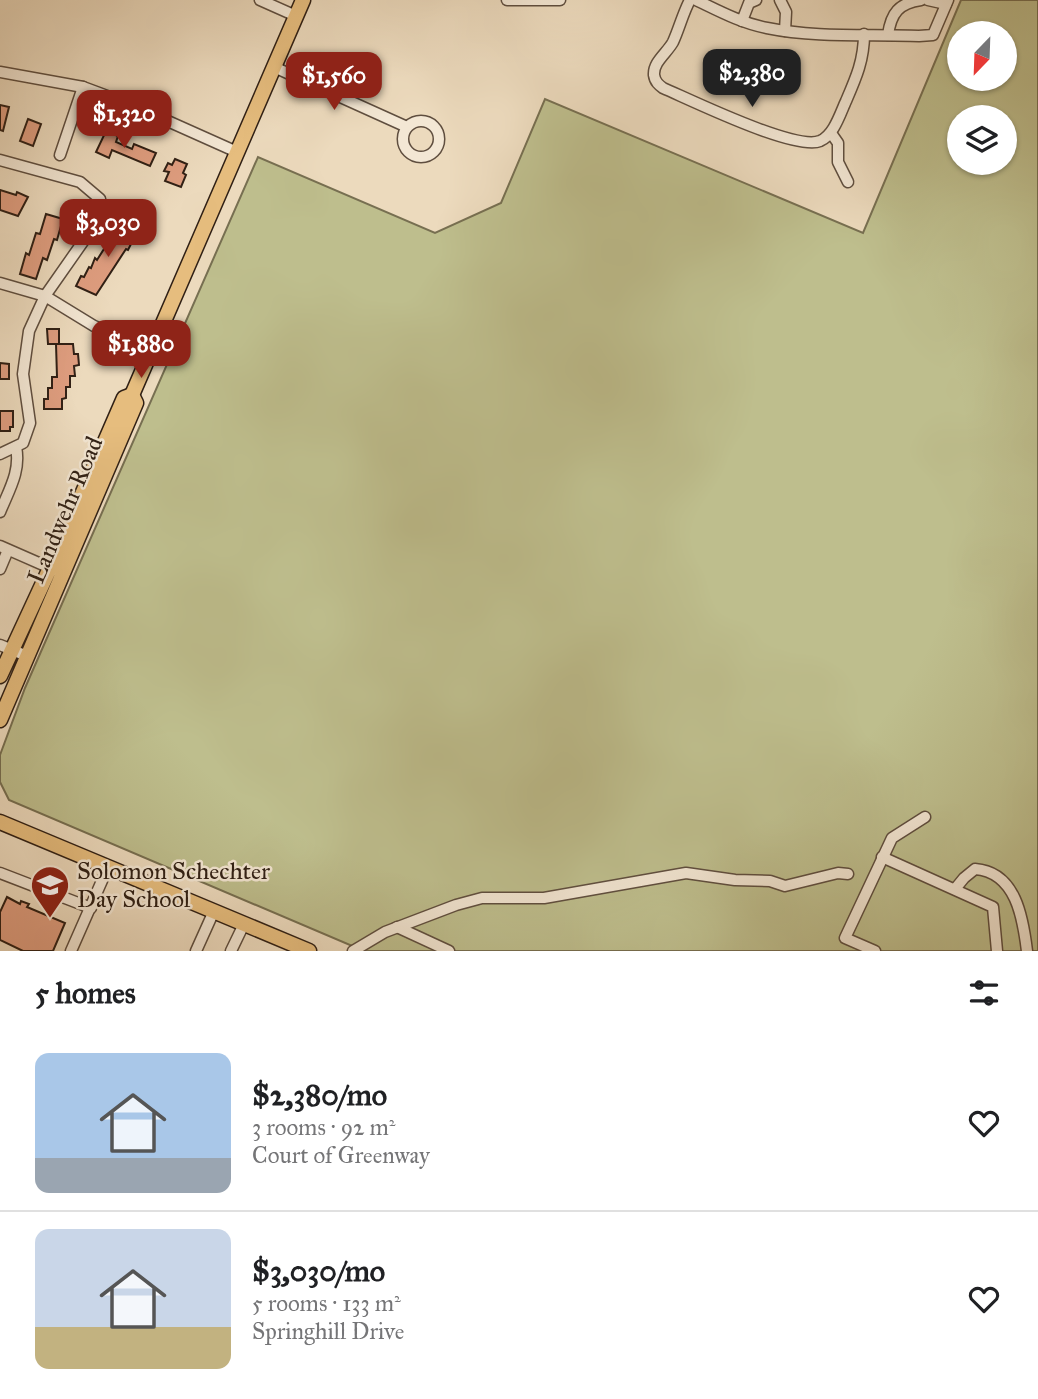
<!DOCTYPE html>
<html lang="en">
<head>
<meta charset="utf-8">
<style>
	body { margin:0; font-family:"IM FELL Great Primer",serif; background:#f6f6f6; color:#202124; height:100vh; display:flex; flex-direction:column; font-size:26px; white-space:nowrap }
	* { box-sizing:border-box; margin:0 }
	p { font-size:23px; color:#757577 }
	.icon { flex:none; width:38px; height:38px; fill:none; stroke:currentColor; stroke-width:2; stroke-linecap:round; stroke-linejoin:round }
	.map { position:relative; height:951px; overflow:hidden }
	.drawer { display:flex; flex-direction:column; background:#fff; flex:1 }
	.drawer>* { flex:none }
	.needle { width:46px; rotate:203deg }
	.tools { position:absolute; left:947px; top:21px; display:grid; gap:14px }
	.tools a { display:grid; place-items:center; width:70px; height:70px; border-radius:50%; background:#fff; box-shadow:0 2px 5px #0004; font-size:35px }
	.price { position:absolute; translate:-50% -60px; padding:0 16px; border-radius:14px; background:#8f2418; color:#fff; font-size:23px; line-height:46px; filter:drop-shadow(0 2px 4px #0008) }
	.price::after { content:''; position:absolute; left:50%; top:42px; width:21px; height:16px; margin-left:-10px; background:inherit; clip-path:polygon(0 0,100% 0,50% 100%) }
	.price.current { background:#222; color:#fff }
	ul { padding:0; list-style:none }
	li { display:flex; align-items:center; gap:21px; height:175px; padding:0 35px }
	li+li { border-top:2px solid #e0e0e0 }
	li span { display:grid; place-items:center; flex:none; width:196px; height:140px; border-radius:14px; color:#555 }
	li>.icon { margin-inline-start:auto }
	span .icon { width:84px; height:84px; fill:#fffc; stroke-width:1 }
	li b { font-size:30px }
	h2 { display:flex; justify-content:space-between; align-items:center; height:84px; padding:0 35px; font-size:30px }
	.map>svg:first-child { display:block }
	.green { fill:#bebe8d; stroke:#776f51; stroke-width:2; fill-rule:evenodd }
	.building { fill:#de9d7f; stroke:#302015; stroke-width:2 }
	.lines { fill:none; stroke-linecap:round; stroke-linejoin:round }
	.minor-casing { stroke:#5f4e3f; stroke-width:13 }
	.major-casing { stroke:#302015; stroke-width:17 }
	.minor { stroke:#f3e7d4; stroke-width:10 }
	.major { stroke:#e6bd7e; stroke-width:14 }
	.labels { text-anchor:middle; stroke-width:5; stroke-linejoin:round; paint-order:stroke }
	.street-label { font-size:24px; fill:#302015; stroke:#f3e7d4 }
	.poi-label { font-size:24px; fill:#302015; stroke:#f3e7d4; text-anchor:start }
</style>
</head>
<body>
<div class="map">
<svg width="1038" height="951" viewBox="0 0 1038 951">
	<rect width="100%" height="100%" fill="#ecdabd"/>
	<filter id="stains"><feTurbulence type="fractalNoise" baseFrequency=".00286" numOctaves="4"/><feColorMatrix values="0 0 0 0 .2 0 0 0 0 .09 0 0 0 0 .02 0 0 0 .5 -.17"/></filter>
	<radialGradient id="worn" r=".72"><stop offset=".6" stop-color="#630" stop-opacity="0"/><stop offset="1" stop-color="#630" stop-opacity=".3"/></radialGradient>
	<path class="green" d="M 961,0 L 1038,0 L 1038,951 L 364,951 L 9,800 L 0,782 L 0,755 L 25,688 L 258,157 L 435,233 L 501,203 L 545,99 L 863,233 ZM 959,33 L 1004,33 L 1004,79 L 959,79 ZM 959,117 L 1004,117 L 1004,163 L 959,163 Z"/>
	<g class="building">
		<path d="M 0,105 L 9,107 L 3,131 L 0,130 Z"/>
		<path d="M 28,119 L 41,124 L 33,146 L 20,141 Z"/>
		<path d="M 106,131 L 118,136 L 116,142 L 132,149 L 134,144 L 156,153 L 150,166 L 112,150 L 109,158 L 96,152 Z"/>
		<path d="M 175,159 L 187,164 L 183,173 L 186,175 L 181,187 L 165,181 L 169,172 L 164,171 L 168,163 L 172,165 Z"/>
		<path d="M 0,190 L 16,195 L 17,192 L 28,197 L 18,216 L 0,210 Z"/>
		<path d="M 46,214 L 63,219 L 57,240 L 54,239 L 47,260 L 43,258 L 36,279 L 20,274 L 26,253 L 29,255 L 36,233 L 40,234 Z"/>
		<path d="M 121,222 L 140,230 L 135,241 L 133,240 L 128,250 L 126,249 L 96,295 L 76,286 L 81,276 L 84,277 L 89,267 L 91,268 L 95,258 L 97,260 Z"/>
		<path d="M 47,329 L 59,329 L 59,344 L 48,344 Z"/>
		<path d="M 56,344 L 73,344 L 74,354 L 78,354 L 79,365 L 74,366 L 75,376 L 70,376 L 70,387 L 66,387 L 66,398 L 62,399 L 62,409 L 44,409 L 44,399 L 48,399 L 48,388 L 52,388 L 52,377 L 57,377 Z"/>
		<path d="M 0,363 L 9,364 L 9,379 L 0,379 Z"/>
		<path d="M 0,411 L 13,411 L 13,427 L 10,427 L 10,431 L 0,431 Z"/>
		<path d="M 7,897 L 20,904 L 21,901 L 29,904 L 27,907 L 65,923 L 53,951 L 23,951 L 0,940 L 0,912 Z"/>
	</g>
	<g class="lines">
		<g class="minor-casing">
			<g id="minor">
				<path d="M 260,0 L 296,16"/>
				<path d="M 507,0 L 560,0"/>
				<path d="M 690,0 C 683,13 679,29 673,42 C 667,53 653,62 654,75 C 655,82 659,85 663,88 C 691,100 795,151 820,141 C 834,135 840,114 846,101 C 856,78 864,60 864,34"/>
				<path d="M 696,0 C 719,11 741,23 767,28 C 816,38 869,34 919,36 L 933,35 L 948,0"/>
				<path d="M 780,0 L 786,12 L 785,31"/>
				<path d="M 928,0 L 946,4"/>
				<path d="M 742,21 L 749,3 L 756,0"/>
				<path d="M 888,35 C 891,13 899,3 921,0"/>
				<path d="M 274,67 L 407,127"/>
				<path d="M 0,72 L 83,87 L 134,106 L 237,152"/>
				<circle cx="421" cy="139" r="18"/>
				<path d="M 831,133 L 838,143 L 838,162 L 848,182"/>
				<path d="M 60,155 L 83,87"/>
				<path d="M 0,160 L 80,182 L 100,199 L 94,226 L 45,296 L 29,331 L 23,374 L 30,423 L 23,443 L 0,454"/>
				<path d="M 0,283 L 45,296 L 94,326 L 152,349"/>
				<path d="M 0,512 C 9,490 21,471 16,447"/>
				<path d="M 0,546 L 57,571"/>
				<path d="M 0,569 L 8,550"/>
				<path d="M 0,645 L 27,656"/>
				<path d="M 882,857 L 993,907 L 997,951"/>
				<path d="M 0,873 L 91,908"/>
				<path d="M 955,889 L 964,878 L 975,869 C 1016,872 1023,918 1027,951"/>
				<path d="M 397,927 L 449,951"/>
				<path d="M 71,951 L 108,867"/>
				<path d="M 196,951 L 214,911"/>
				<path d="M 231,951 L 244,924"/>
				<path d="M 353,951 L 385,932 L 456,905 L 482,898 L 544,898 L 686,873 L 735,880 L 770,881 L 785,886 L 838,873 L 848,874"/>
				<path d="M 875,951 L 845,938 L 892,838 L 925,817"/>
			</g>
		</g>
		<g class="major-casing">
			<g id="major">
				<path d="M 132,395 L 303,0"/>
				<path d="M 0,676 L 50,568 L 124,398 L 132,395 L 136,403 L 0,720"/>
				<path d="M 0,822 L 309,951"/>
			</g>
		</g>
		<use href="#minor" class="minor"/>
		<use href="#major" class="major"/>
	</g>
	<defs>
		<g id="school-pin" transform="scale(2.0125)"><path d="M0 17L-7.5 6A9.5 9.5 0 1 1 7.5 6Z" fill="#8f2418" stroke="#f3e7d4"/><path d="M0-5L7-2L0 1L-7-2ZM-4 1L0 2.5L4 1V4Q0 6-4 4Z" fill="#fff"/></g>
	</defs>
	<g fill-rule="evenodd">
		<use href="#school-pin" x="50" y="885"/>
	</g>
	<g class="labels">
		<g class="street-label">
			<text transform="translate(65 510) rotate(-67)" y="8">Landwehr Road</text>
		</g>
		<g class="poi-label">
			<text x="77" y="879">Solomon Schechter<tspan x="77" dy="28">Day School</tspan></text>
		</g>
	</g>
	<rect width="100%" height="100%" filter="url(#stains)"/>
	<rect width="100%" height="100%" fill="url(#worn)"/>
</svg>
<div class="tools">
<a><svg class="needle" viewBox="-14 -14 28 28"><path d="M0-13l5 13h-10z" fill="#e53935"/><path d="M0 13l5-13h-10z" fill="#757577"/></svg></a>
<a><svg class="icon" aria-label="layers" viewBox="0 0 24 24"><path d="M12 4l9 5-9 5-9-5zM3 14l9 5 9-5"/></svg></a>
</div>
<b class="price current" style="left:752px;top:109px">$2,380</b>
<b class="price" style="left:334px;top:112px">$1,560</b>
<b class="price" style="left:124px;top:150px">$1,320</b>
<b class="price" style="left:108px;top:259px">$3,030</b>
<b class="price" style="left:141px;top:380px">$1,880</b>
</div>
<section class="drawer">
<h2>5 homes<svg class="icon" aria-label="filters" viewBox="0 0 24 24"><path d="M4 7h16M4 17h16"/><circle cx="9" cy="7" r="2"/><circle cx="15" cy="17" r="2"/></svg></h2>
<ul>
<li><span style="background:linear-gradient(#a9c7e8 75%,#9aa5b1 0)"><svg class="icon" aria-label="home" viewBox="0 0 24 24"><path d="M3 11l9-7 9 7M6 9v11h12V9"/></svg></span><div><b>$2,380/mo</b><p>3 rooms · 92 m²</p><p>Court of Greenway</p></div><svg class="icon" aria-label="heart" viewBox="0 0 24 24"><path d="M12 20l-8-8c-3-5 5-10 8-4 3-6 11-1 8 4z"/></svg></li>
<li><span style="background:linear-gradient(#c9d6e8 70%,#c2b280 0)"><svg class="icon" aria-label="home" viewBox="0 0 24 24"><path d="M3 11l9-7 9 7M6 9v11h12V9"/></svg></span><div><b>$3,030/mo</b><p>5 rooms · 133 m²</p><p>Springhill Drive</p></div><svg class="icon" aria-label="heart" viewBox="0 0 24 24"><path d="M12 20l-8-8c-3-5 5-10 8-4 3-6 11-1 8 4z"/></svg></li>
</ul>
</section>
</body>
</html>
